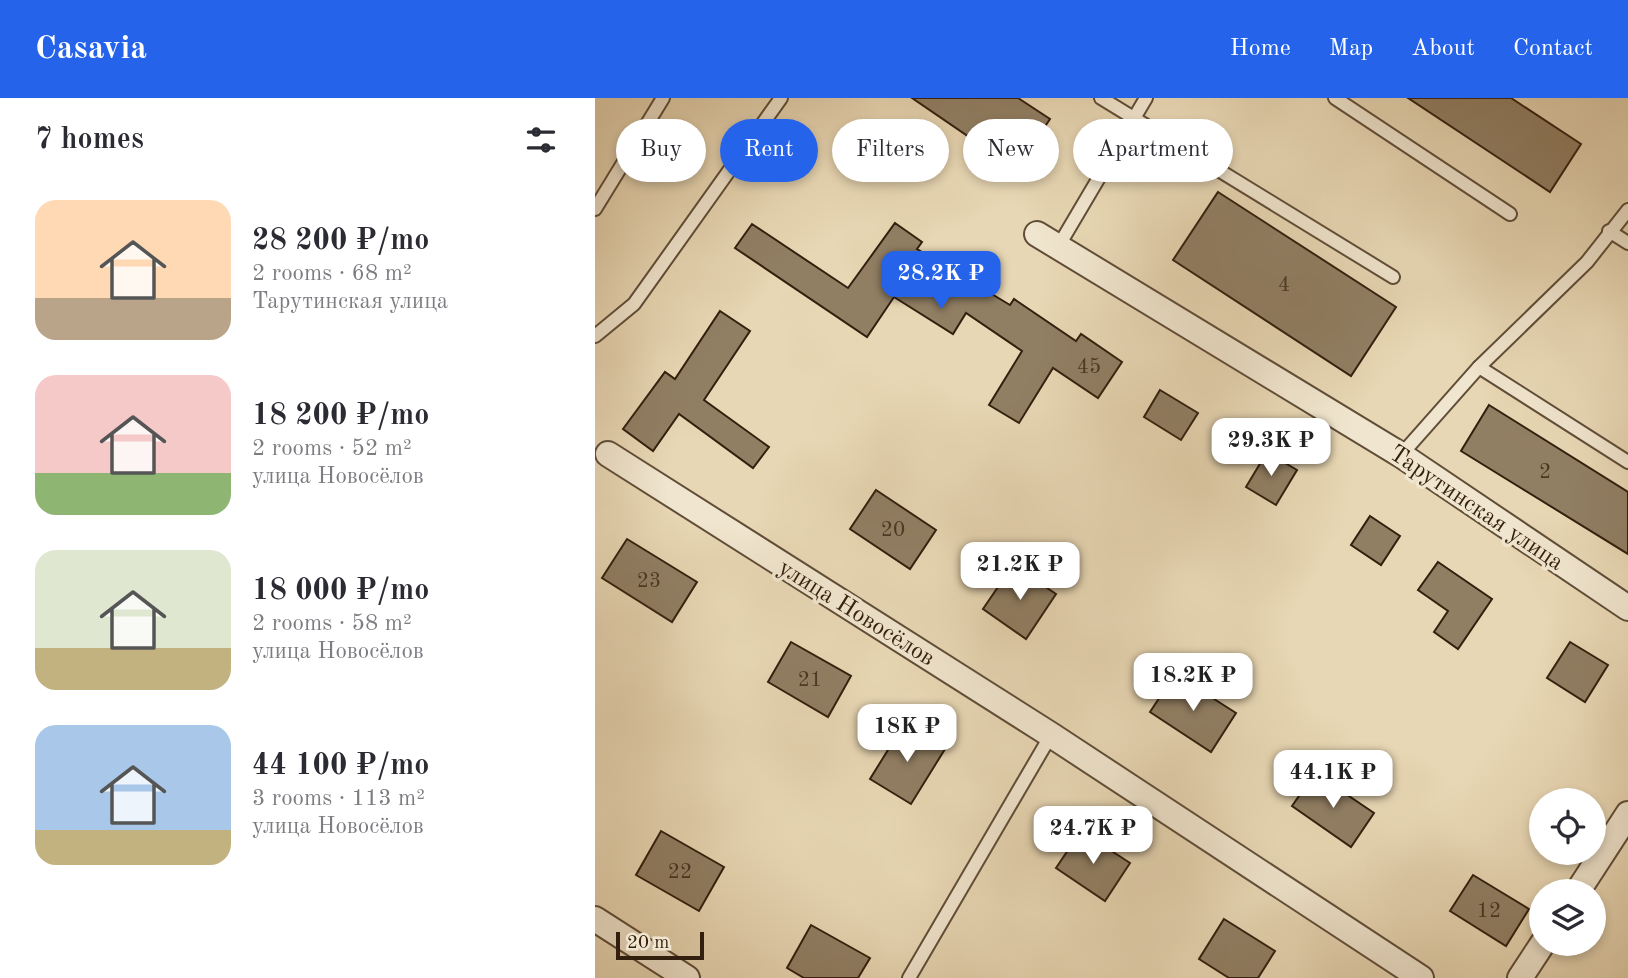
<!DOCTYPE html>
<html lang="en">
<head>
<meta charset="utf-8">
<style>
	body { margin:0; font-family:"Old Standard TT",serif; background:#f2f2f3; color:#2b2b33; height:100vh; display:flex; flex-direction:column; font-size:26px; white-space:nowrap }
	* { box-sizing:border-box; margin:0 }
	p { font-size:23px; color:#7c7c81 }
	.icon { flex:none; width:38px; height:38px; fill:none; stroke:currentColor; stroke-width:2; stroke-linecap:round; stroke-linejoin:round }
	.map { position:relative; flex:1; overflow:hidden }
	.panel { display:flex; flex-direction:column; background:#fff; width:595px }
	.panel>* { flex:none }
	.guide { position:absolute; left:21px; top:21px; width:665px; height:63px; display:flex; gap:14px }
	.buttons { position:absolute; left:934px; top:690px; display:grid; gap:14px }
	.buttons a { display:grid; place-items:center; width:77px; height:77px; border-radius:50%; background:#fff; box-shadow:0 4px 10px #0003; font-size:35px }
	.scale { position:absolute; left:21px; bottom:18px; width:88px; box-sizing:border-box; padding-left:7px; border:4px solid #331f0e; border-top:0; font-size:19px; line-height:24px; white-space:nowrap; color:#331f0e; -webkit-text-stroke:5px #f0e5ce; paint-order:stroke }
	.price { position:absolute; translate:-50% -60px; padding:0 16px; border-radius:14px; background:#fff; color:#222; font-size:23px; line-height:46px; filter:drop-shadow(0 2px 4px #0008) }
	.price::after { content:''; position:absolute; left:50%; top:42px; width:21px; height:16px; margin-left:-10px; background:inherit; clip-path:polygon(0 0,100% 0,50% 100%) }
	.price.selected { background:#2563eb; color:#fff }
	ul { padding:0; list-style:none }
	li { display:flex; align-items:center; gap:21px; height:175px; padding:0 35px }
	li span { display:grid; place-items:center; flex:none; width:196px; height:140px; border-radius:21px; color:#555 }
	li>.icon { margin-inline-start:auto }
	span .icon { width:84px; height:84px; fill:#fffc; stroke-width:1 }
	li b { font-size:30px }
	h2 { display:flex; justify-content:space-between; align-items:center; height:84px; padding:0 35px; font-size:30px }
	.chip { padding:0 24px; border-radius:32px; background:#fff; box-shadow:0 4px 10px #0003; font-size:24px; line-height:63px }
	.chip.selected { background:#2563eb; color:#fff }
	header { display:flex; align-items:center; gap:42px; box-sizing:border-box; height:98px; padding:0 35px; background:#2563eb; color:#fff }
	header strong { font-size:33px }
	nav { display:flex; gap:38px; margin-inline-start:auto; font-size:24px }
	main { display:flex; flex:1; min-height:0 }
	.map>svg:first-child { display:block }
	.building { fill:#917f64; stroke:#331f0e; stroke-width:2 }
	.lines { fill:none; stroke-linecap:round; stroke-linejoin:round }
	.service-casing { stroke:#604d38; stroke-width:16 }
	.minor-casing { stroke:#604d38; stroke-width:28 }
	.service { stroke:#f0e5ce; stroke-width:12 }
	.minor { stroke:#f0e5ce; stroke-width:24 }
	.labels { text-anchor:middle; stroke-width:7; stroke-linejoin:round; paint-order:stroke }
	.number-label { font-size:21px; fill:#4a3724 }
	.street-label { font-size:24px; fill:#331f0e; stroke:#f0e5ce }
</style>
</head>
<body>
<header>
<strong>Casavia</strong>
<nav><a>Home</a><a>Map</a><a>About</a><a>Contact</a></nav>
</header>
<main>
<section class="panel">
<h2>7 homes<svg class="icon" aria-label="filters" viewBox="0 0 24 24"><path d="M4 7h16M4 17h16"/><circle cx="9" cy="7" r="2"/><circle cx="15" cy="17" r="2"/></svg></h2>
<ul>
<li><span style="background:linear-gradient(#ffd9b3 70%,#b9a48a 0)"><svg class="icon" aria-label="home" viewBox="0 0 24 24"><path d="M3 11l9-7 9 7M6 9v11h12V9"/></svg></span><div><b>28 200 ₽/mo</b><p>2 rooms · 68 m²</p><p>Тарутинская улица</p></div></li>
<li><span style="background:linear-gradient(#f6c9c9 70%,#8fb573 0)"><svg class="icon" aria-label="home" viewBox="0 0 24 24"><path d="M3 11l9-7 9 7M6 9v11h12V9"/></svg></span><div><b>18 200 ₽/mo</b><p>2 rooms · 52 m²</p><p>улица Новосёлов</p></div></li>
<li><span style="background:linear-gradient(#dfe7d0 70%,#c2b280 0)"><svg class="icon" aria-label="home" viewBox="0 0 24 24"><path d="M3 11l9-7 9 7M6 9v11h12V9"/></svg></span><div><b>18 000 ₽/mo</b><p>2 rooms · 58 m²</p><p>улица Новосёлов</p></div></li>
<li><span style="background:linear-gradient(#a9c7e8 75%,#c2b280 0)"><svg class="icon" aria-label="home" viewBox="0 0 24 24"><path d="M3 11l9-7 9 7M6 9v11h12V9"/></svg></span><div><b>44 100 ₽/mo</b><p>3 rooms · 113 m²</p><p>улица Новосёлов</p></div></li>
</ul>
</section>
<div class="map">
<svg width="1033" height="880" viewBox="0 0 1033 880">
	<rect width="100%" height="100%" fill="#e8d7b4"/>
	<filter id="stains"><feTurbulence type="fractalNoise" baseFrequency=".00286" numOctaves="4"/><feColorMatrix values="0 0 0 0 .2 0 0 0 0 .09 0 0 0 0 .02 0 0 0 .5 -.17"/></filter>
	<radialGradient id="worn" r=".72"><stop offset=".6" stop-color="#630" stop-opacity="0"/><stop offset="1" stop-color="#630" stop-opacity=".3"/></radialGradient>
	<g class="building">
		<path d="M 317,0 L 423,0 L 455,21 L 421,71 Z"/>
		<path d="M 813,0 L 916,0 L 986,46 L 955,94 Z"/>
		<path d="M 623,94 L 801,209 L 756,278 L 578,162 Z"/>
		<path d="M 300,125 L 327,144 L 322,151 L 415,207 L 419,201 L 481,243 L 486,236 L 527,264 L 503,300 L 458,270 L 424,325 L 394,307 L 427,253 L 371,215 L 358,236 L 299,199 L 272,239 L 140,150 L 157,126 L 253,190 Z"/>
		<path d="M 125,213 L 155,233 L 109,302 L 174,349 L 158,370 L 84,316 L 58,353 L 28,331 L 70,274 L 80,281 Z"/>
		<path d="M 565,292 L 603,315 L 586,342 L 549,319 Z"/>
		<path d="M 894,307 L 1033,394 L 1033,456 L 866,353 Z"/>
		<path d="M 672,354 L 702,372 L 681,407 L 651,389 Z"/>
		<path d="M 281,392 L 341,432 L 315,471 L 255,431 Z"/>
		<path d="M 775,418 L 805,438 L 786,467 L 756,447 Z"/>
		<path d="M 32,441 L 102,484 L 77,524 L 7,480 Z"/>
		<path d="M 843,464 L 897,501 L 863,551 L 839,534 L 853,513 L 823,492 Z"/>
		<path d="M 418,467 L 461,496 L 431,541 L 388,511 Z"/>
		<path d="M 196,544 L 256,578 L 233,619 L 173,584 Z"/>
		<path d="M 975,544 L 1013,567 L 990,604 L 952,580 Z"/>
		<path d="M 580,576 L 641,615 L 616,654 L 555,614 Z"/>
		<path d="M 309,626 L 350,651 L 316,706 L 275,681 Z"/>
		<path d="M 720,675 L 779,715 L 756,749 L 697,708 Z"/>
		<path d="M 66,733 L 129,769 L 104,813 L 41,777 Z"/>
		<path d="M 486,733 L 535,765 L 510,803 L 461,770 Z"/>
		<path d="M 878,777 L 934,811 L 911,848 L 855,813 Z"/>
		<path d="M 629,821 L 680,853 L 663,880 L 634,880 L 604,861 Z"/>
		<path d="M 216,827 L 275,860 L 263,880 L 209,880 L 192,870 Z"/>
	</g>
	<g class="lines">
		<g class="service-casing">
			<g id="service">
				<path d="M 506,0 L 798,179"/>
				<path d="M 740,0 L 915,116"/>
				<path d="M 0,111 L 68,0"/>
				<path d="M 1014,133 L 1033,145"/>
				<path d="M 463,149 L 551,0"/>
				<path d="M 0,238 L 39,206 L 186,0"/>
				<path d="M 884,269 L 1033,364"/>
				<path d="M 806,357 L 884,269 L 992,164 L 1033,112"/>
				<path d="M 314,880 L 456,637"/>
			</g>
		</g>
		<g class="minor-casing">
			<g id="minor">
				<path d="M 442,136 L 806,357 L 1033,510"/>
				<path d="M 13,356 L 456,637 L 826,880"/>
				<path d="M 983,793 L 1033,716"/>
				<path d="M 0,821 L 92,880"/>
				<path d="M 925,880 L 948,845"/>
			</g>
		</g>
		<use href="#service" class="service"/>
		<use href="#minor" class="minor"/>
	</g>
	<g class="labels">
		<g class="number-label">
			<text x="689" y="193">4</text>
			<text x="494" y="275">45</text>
			<text x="950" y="380">2</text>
			<text x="298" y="438">20</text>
			<text x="54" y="489">23</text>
			<text x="215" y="588">21</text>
			<text x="85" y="780">22</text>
			<text x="894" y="819">12</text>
		</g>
		<g class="street-label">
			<text transform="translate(882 409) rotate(34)" y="8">Тарутинская улица</text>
			<text transform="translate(262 514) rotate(32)" y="8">улица Новосёлов</text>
		</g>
	</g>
	<rect width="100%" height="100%" filter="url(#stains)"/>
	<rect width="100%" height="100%" fill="url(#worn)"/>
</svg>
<div class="buttons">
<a><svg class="icon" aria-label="locate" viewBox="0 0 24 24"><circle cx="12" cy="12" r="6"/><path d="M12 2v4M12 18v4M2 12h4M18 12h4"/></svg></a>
<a><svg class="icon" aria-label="layers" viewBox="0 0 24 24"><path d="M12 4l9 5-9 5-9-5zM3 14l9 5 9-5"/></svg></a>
</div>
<div class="scale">20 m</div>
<b class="price selected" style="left:346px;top:213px">28.2K ₽</b>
<b class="price" style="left:676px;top:380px">29.3K ₽</b>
<b class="price" style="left:425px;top:504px">21.2K ₽</b>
<b class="price" style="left:598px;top:615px">18.2K ₽</b>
<b class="price" style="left:312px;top:666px">18K ₽</b>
<b class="price" style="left:738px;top:712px">44.1K ₽</b>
<b class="price" style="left:498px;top:768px">24.7K ₽</b>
<div class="guide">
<a class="chip">Buy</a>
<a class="chip selected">Rent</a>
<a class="chip">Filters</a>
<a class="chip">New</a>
<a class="chip">Apartment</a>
</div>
</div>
</main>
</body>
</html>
